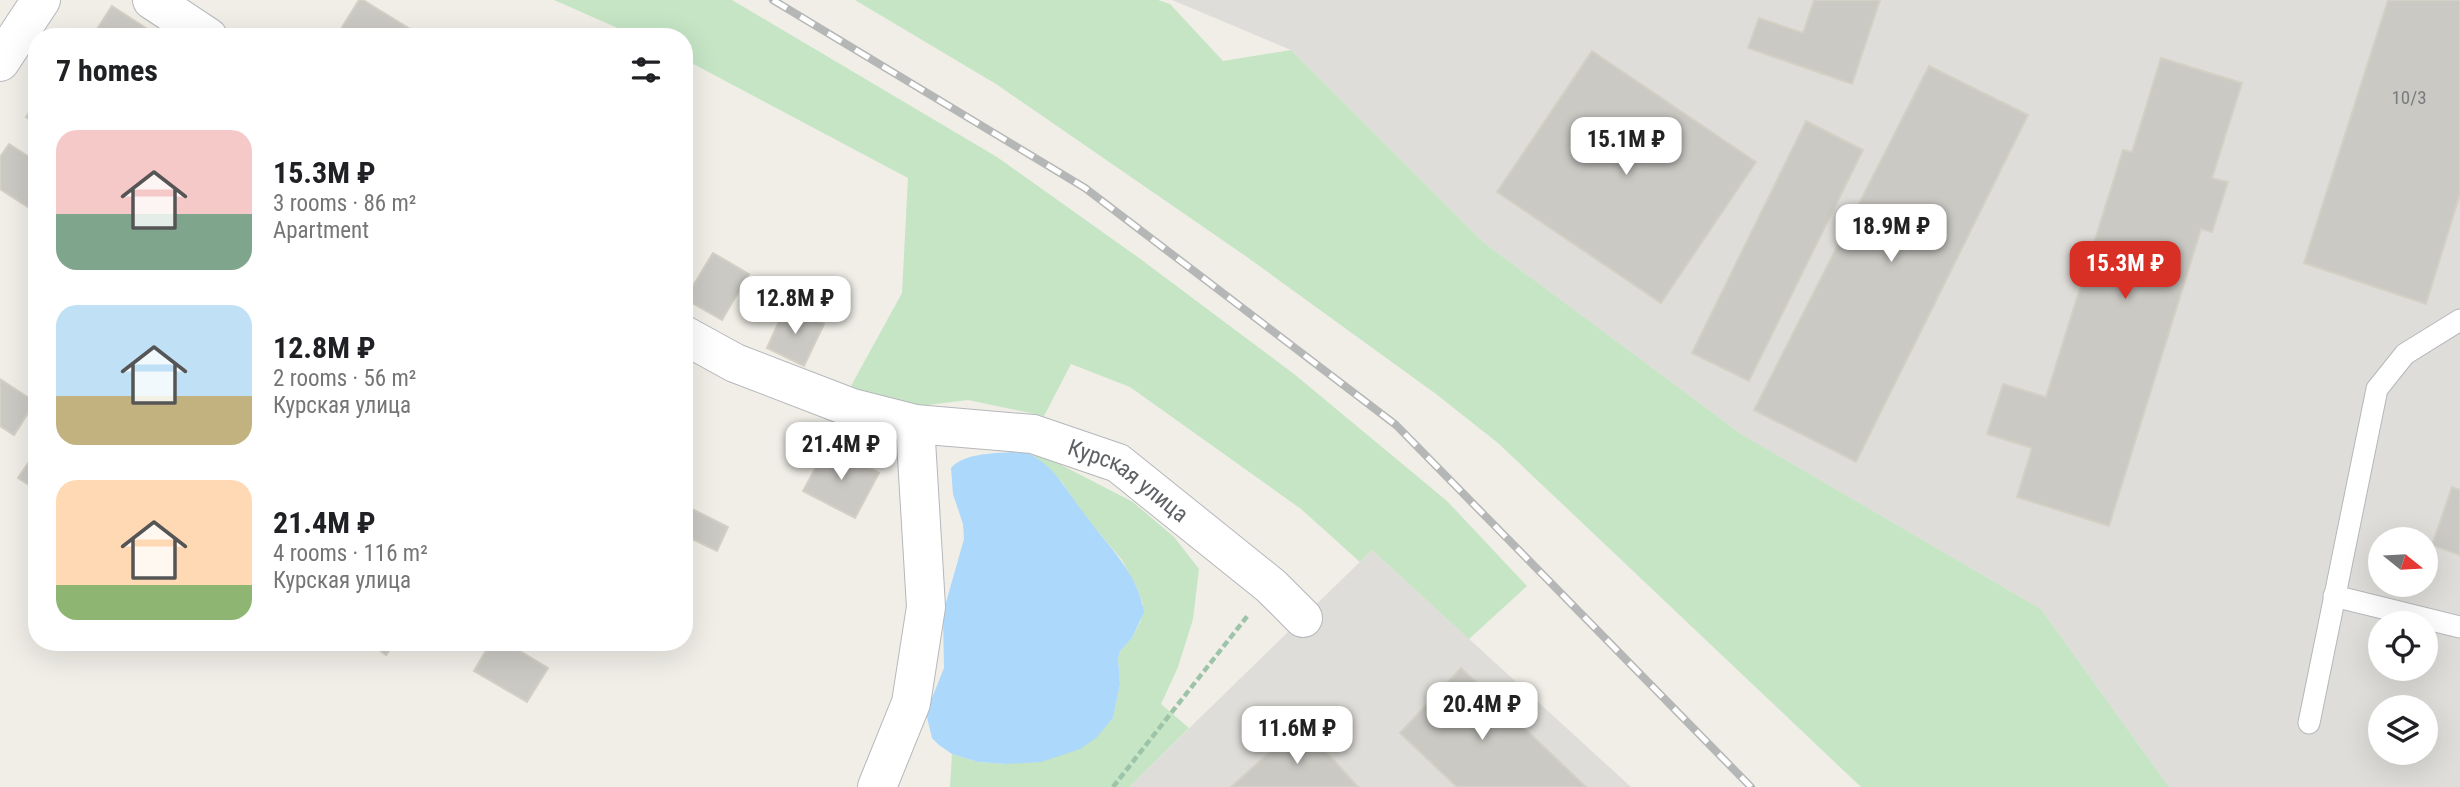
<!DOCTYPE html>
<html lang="en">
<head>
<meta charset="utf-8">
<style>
	body { margin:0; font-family:"Roboto Condensed",sans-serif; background:#f6f6f6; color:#202124; height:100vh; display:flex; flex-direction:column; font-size:26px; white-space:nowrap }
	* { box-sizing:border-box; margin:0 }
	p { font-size:23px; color:#757577 }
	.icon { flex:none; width:38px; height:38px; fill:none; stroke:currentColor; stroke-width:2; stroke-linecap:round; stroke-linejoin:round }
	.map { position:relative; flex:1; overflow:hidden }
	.details { position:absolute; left:28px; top:28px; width:665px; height:623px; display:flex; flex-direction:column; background:#fff; border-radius:28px; box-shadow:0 7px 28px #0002 }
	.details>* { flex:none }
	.needle { width:46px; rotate:108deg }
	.tools { position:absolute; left:2368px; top:527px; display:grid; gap:14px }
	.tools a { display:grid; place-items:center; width:70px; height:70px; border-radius:50%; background:#fff; box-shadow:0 7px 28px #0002; font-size:35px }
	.price { position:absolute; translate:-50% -60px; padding:0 16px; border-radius:14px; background:#fff; color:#222; font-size:23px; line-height:46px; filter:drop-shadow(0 2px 4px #0008) }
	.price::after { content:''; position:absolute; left:50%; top:42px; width:21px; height:16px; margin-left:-10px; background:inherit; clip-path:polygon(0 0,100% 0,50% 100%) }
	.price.on { background:#d93025; color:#fff }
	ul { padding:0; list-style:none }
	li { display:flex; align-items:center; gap:21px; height:175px; padding:0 28px }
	li span { display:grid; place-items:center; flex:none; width:196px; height:140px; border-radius:21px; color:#555 }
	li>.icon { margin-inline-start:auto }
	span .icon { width:84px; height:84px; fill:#fffc; stroke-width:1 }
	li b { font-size:30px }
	h2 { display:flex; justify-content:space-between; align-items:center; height:84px; padding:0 28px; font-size:30px }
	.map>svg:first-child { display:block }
	.industrial { fill:#dfddd9; fill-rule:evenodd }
	.green { fill:#c5e5c5 }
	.water { fill:#acd8fb }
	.building { fill:#cbc9c4; stroke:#d4d0c5; stroke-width:2 }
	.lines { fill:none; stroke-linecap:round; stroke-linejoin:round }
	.lane-casing { stroke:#b4b7bb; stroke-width:23 }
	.street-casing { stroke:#b4b7bb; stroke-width:40 }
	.secondary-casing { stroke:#b5b9bd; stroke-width:40 }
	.path { stroke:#9dc4a8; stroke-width:4.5; stroke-dasharray:7 3.5; stroke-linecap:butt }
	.lane { stroke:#fff; stroke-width:21 }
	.street { stroke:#fff; stroke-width:38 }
	.secondary { stroke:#fff; stroke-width:38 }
	.rail-casing { stroke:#b5b6b6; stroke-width:8 }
	.rail { stroke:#fff; stroke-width:5; stroke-dasharray:16; stroke-linecap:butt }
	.labels { text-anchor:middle; stroke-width:6; stroke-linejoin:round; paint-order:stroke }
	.number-label { font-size:19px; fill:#797c7e }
	.street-label { font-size:23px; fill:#5e6266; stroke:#fff }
</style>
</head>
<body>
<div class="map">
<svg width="2460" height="787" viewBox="0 0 2460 787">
	<rect width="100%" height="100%" fill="#f0eee7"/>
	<g class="industrial">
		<path d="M 1172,0 L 2460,0 L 2460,787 L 2169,787 L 2041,609 L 1741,434 L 1483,242 L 1291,50 ZM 2380,539 L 2426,539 L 2426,584 L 2380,584 ZM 2380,623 L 2426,623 L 2426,668 L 2380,668 ZM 2380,707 L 2426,707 L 2426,752 L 2380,752 Z"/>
		<path d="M 1372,550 L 1631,787 L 1129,787 Z"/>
	</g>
	<g class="green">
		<path d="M 554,0 L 732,0 L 997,157 L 1139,258 L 1294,374 L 1447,501 L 1527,586 L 1469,639 L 1372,550 L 1360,562 L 1301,509 L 1130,387 L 1071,364 L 1044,416 L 968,400 L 919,406 L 866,393 L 851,386 L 902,293 L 908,178 L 684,59 L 684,37 L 638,37 Z"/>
		<path d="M 855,0 L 1158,0 L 1170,4 L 1223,61 L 1291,50 L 1483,242 L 1741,434 L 2041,609 L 2169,787 L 1861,787 L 1498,443 L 1436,394 L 1247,257 L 996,84 Z"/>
		<path d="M 1034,451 L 1133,502 L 1174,537 L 1199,569 L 1193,619 L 1178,667 L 1161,704 L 1189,728 L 1129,787 L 950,787 L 952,754 L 978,762 L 1006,764 L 1095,738 L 1113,718 L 1120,684 L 1118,658 L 1120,651 L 1132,638 L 1141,620 L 1143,604 L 1137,588 L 1122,560 L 1085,516 L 1062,482 L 1032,454 Z"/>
	</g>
	<path class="water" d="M 1023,451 C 1052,461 1068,493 1086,516 C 1108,546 1138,573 1144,612 L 1132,638 L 1120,651 L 1118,658 L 1120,684 L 1113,718 L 1096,738 L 1080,749 L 1041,762 L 1006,764 L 978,762 L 952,754 L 939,745 L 932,738 L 926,713 L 944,668 L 943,613 L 964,539 L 963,524 L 953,494 L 951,468 C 966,451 1002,454 1023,451 Z"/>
	<g class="building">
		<path d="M 359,0 L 363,0 L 410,29 L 406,37 L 336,37 Z"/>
		<path d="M 1814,0 L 1880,0 L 1852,84 L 1748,48 L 1759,18 L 1803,33 Z"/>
		<path d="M 2388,0 L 2460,0 L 2460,194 L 2426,304 L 2304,263 Z"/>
		<path d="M 112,6 L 155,34 L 153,37 L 92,37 Z"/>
		<path d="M 1592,51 L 1756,162 L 1661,303 L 1497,192 Z"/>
		<path d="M 2161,58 L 2242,83 L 2212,178 L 2228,182 L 2212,232 L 2201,229 L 2109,526 L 2017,497 L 2032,448 L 1987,434 L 2003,384 L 2046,397 L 2123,150 L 2132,152 Z"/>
		<path d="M 1929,66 L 2028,115 L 1856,462 L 1754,410 Z"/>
		<path d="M 37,102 L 37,124 L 26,117 Z"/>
		<path d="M 1806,121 L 1863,150 L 1749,381 L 1692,353 Z"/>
		<path d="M 9,144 L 37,162 L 37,213 L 0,189 L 0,157 Z"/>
		<path d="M 684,239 L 692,243 L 684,258 Z"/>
		<path d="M 713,253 L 749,274 L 722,320 L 685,299 Z"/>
		<path d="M 786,306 L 824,324 L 804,366 L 767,348 Z"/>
		<path d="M 0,379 L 35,402 L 14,435 L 0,426 Z"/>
		<path d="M 828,445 L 879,473 L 855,518 L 803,491 Z"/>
		<path d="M 37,450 L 37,490 L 18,478 Z"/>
		<path d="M 2452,487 L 2460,490 L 2460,555 L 2432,545 Z"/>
		<path d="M 684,505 L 728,527 L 717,551 L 684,535 Z"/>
		<path d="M 369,642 L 395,642 L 386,655 Z"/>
		<path d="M 491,642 L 505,642 L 548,668 L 527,702 L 474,671 Z"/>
		<path d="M 1461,668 L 1586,787 L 1457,787 L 1400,733 Z"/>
		<path d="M 1301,724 L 1358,787 L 1231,787 Z"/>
	</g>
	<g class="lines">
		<g class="lane-casing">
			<g id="lane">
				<path d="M 2334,596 L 2460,627"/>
				<path d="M 2309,723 L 2377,389 L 2405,354 L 2460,320"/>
			</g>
		</g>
		<g class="street-casing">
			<g id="street">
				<path d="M 152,0 L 208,37"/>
				<path id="s1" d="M 684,335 L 735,363 L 852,408 L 915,424 L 1033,434 L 1118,463 L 1271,586 L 1303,618"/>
				<path d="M 877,787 L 911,703 L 926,607 L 915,424"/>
			</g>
		</g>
		<g class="secondary-casing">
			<path id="secondary" d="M 0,62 L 41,0"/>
		</g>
		<path class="path" d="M 1113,787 L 1249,614"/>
		<use href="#lane" class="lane"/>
		<use href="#street" class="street"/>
		<use href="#secondary" class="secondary"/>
		<g class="rail-casing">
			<path id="rail" d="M 773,0 L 1085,188 L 1396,425 L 1751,787"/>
		</g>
		<use href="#rail" class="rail"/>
	</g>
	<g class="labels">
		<g class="number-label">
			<text x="2409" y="104">10/3</text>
		</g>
		<g class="street-label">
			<text dy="8" stroke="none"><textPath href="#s1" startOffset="474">Курская улица</textPath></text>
		</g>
	</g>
</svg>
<div class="tools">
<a><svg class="needle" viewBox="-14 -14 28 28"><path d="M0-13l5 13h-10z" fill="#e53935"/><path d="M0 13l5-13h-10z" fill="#757577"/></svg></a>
<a><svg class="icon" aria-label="locate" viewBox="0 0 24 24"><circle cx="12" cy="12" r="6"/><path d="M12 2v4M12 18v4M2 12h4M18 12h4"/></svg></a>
<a><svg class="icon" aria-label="layers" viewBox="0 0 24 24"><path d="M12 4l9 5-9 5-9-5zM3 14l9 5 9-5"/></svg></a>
</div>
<b class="price" style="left:1626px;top:177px">15.1M ₽</b>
<b class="price" style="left:1891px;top:264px">18.9M ₽</b>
<b class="price on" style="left:2125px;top:301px">15.3M ₽</b>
<b class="price" style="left:795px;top:336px">12.8M ₽</b>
<b class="price" style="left:841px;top:482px">21.4M ₽</b>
<b class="price" style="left:1482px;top:742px">20.4M ₽</b>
<b class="price" style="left:1297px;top:766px">11.6M ₽</b>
<section class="details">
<h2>7 homes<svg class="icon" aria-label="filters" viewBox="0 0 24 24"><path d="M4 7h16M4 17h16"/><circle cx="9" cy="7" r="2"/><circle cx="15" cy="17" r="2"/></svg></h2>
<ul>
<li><span style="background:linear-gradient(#f6c9c9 60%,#7fa58c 0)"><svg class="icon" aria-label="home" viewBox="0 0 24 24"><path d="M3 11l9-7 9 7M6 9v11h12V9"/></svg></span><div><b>15.3M ₽</b><p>3 rooms · 86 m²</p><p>Apartment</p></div></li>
<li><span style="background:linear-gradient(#bfe0f5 65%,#c2b280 0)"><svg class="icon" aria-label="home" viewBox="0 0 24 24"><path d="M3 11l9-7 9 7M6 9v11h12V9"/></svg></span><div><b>12.8M ₽</b><p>2 rooms · 56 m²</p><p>Курская улица</p></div></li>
<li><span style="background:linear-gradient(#ffd9b3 75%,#8fb573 0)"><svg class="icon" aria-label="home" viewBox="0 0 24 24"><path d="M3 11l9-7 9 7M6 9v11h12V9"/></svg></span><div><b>21.4M ₽</b><p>4 rooms · 116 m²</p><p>Курская улица</p></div></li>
</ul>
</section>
</div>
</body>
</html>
